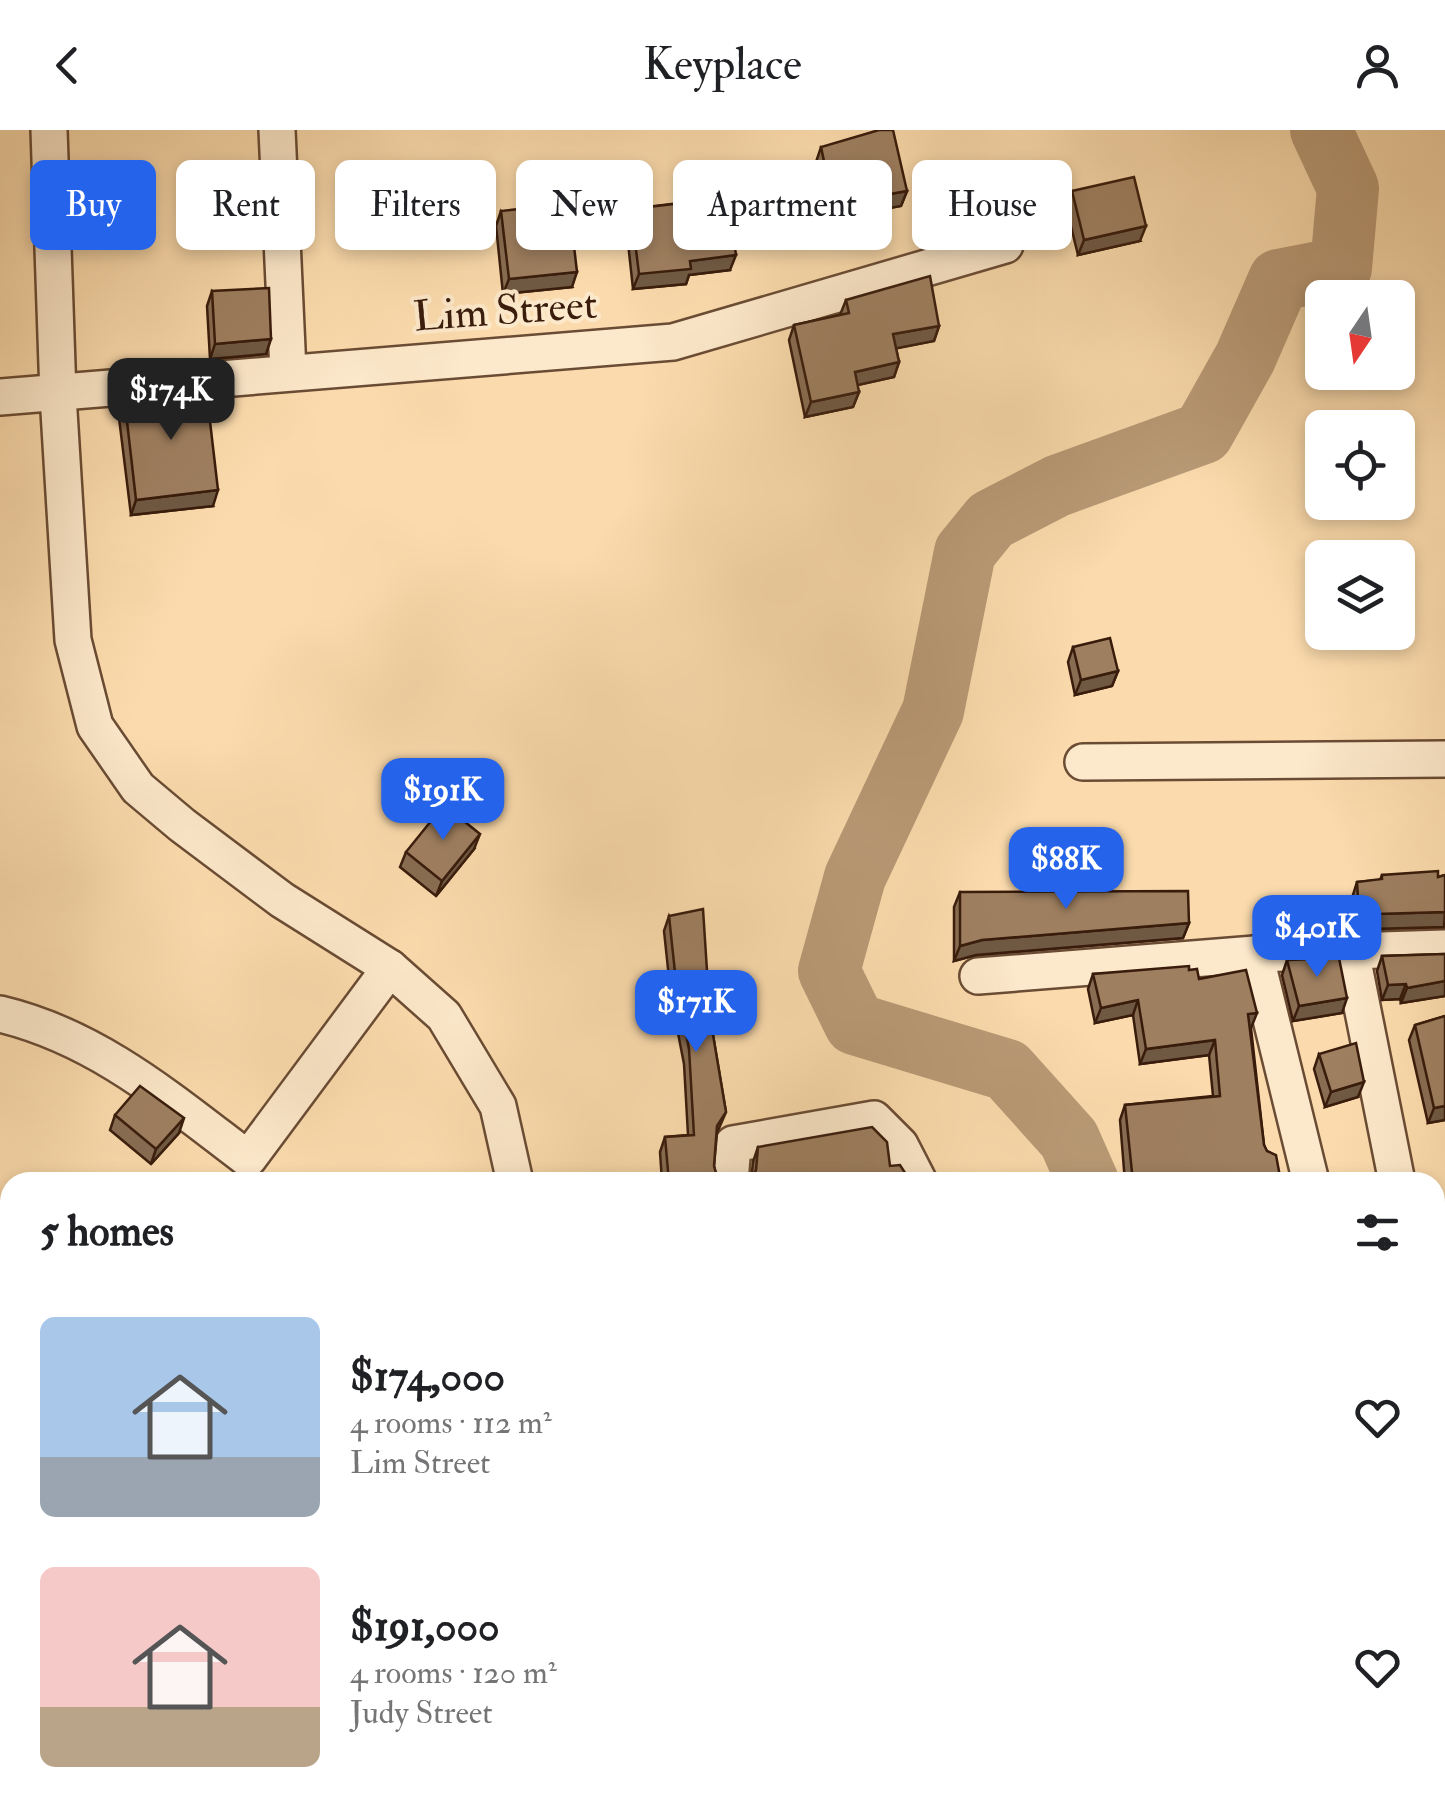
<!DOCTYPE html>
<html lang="en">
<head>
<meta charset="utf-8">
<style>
	body { margin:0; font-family:"IM FELL Double Pica",serif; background:#f2f2f2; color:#202124; height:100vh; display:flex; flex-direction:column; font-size:38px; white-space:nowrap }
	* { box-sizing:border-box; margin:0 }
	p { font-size:32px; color:#757577 }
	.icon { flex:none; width:55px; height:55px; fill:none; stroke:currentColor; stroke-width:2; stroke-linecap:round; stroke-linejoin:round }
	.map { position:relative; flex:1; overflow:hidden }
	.side { position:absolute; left:0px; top:1042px; width:1445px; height:642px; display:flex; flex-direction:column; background:#fff; border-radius:30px 30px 0 0; box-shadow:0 5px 15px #0003 }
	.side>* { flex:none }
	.banner { position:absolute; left:30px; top:30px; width:1385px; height:90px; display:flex; gap:20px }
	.needle { width:65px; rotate:193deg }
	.fabs { position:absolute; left:1305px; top:150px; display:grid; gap:20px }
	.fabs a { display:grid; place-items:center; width:110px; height:110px; border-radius:15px; background:#fff; box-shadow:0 5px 15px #0003; font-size:50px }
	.price { position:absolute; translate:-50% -85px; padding:0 22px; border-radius:20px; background:#2563eb; color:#fff; font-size:32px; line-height:65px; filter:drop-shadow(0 2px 5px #0008) }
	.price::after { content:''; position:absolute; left:50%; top:60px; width:30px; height:22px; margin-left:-15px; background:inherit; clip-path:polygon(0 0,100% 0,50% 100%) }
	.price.on { background:#222; color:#fff }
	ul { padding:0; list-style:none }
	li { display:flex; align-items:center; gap:30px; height:250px; padding:0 40px }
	li span { display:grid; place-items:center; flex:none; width:280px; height:200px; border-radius:15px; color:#555 }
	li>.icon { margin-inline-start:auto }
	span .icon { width:120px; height:120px; fill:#fffc; stroke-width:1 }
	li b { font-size:42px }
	h2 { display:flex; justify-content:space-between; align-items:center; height:120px; padding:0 40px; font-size:42px }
	.chip { padding:0 35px; border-radius:15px; background:#fff; box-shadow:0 5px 15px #0003; font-size:35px; line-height:90px }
	.chip.on { background:#2563eb; color:#fff }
	header { display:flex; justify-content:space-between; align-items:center; height:130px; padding:0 40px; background:#fff; font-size:45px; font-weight:600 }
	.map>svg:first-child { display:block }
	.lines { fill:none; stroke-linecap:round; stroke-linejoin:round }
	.river { stroke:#b99a76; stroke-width:62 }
	.street-casing { stroke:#6a4c34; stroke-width:40 }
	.street { stroke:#fce8ca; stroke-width:35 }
	.wall { fill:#886d53; stroke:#391c0c; stroke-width:2.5 }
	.shaded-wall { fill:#6f5943; stroke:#391c0c; stroke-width:2.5 }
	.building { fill:#9e7f60; stroke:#391c0c; stroke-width:2.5 }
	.labels { text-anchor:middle; stroke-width:8; stroke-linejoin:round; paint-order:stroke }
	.street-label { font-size:42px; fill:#391c0c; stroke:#fce8ca }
</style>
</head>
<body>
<header><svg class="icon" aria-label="back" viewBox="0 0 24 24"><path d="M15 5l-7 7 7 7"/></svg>Keyplace<svg class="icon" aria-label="person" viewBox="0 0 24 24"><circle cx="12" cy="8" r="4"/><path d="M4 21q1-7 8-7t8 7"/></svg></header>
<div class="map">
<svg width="1445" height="1684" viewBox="0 0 1445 1684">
	<rect width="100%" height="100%" fill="#fbdbad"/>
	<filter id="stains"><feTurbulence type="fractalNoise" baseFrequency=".002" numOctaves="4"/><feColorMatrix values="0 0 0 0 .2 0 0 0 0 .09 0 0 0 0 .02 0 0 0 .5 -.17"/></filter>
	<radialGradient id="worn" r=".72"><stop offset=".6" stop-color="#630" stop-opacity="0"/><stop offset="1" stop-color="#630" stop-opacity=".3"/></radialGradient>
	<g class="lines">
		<g class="river">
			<path d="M 1088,1052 L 1069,1009 L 1007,940 L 855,894 L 829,841 L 855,747 L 933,581 L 965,422 L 991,390 L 1057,356 L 1203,303 L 1245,228 L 1279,150 L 1341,138 L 1348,58 L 1321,0"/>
			<path d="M 1435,1370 L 1445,1376"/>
		</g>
		<g class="street-casing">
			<g id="street">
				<path d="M 49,0 L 58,265 L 73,510 L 95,596 L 138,658 L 182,695 L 282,770 L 390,838 L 444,886 L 498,976 L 515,1052"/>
				<path d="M 277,0 L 288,241"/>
				<path d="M 0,267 L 673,212 L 1005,115"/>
				<path d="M 1083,632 L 1445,629"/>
				<path d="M 1351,821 L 1397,1052"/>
				<path d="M 1255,824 L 1311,1052"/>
				<path d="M 978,846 L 1255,824 L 1445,818"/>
				<path d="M 0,884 C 97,907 170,970 248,1029 L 390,838"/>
				<path d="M 730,1052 L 733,1014 L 874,989 L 900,1015 L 919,1052"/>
				<path d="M 1435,1241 L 1445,1290"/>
				<path d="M 1435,1466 L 1445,1469"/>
				<path d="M 1435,1570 L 1445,1568"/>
				<path d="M 143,1675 L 144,1684"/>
				<path d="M 399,1675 L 400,1684"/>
				<path d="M 617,1675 L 618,1684"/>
				<path d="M 826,1675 L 828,1684"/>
				<path d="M 986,1675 L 987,1684"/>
			</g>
		</g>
		<use href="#street" class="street"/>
	</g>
	<g class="wall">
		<path d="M 821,17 L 907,61 L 901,76 L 828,89 L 816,32 Z"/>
		<path d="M 1072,61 L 1140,111 L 1078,125 L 1066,76 Z"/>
		<path d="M 691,66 L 730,140 L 689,145 L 686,154 L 633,159 L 626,94 L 631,79 L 688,72 Z"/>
		<path d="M 501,81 L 572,157 L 503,164 L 496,96 Z"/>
		<path d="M 212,161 L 266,224 L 210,229 L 207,176 Z"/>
		<path d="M 846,170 L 939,196 L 934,211 L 896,218 L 899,232 L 894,247 L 857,255 L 859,262 L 853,277 L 805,287 L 789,210 L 794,195 L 840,185 Z"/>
		<path d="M 124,265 L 213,376 L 131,385 L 118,280 Z"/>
		<path d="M 1073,517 L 1118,541 L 1112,556 L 1075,565 L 1068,532 Z"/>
		<path d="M 474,719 L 436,766 L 400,737 L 406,722 Z"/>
		<path d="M 1382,745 L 1438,747 L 1445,745 L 1445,797 L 1336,800 L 1335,784 L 1340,769 L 1352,768 L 1357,752 L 1380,750 Z"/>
		<path d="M 960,762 L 1189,793 L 1183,808 L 976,825 L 954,831 L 954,777 Z"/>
		<path d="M 669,786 L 710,887 L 726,982 L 717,1003 L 714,1036 L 717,1047 L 725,1052 L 662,1052 L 660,1022 L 665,1007 L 688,1005 L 684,934 L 671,867 L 664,801 Z"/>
		<path d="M 1445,824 L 1445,866 L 1401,873 L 1400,869 L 1382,870 L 1377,841 L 1382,826 Z"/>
		<path d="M 1287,830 L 1342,883 L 1293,891 L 1282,845 Z"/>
		<path d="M 1189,840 L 1251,898 L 1264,1015 L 1281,1052 L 1125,1052 L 1120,990 L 1125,975 L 1213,966 L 1209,925 L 1140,934 L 1133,885 L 1095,893 L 1088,859 L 1093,844 Z"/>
		<path d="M 1445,886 L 1445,990 L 1428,993 L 1409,910 L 1415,895 Z"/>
		<path d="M 1319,924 L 1358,967 L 1325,977 L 1314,939 Z"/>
		<path d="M 115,985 L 179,1003 L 151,1034 L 110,1000 Z"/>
		<path d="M 758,1017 L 890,1036 L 911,1052 L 751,1052 L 753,1032 Z"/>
		<path d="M 755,1675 L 815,1675 L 817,1683 L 820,1684 L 757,1684 Z"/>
		<path d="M 870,1675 L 973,1675 L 976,1682 L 979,1684 L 871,1684 Z"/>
		<path d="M 1054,1675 L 1435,1675 L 1445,1684 L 1055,1684 Z"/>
	</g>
	<g class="shaded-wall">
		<path d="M 907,61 L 901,76 L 828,89 L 833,74 Z"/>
		<path d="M 1146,96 L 1140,111 L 1078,125 L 1084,110 Z"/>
		<path d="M 736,125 L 730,140 L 689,145 L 686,154 L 633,159 L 639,144 L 690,131 Z"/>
		<path d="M 577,142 L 572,157 L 503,164 L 509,149 Z"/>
		<path d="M 939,196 L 934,211 L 888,220 L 893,204 Z"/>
		<path d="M 271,209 L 266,224 L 210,229 L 215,214 Z"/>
		<path d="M 899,232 L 894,247 L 849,257 L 855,242 Z"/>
		<path d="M 859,262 L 853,277 L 805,287 L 811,272 Z"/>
		<path d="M 218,360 L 213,376 L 131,385 L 136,370 Z"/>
		<path d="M 1118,541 L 1112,556 L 1075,565 L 1081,550 Z"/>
		<path d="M 480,704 L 474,719 L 436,766 L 442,751 Z"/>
		<path d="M 1445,782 L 1444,797 L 1336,800 L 1341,785 Z"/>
		<path d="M 1189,793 L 1183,808 L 976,825 L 954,831 L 960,816 L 982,810 Z"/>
		<path d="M 1445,851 L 1445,866 L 1401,873 L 1407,858 Z"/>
		<path d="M 1406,854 L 1400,869 L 1382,870 L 1388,855 Z"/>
		<path d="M 1347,868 L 1342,883 L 1293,891 L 1299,876 Z"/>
		<path d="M 1138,870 L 1133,885 L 1095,893 L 1101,878 Z"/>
		<path d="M 1257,883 L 1251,898 L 1243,899 L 1248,884 Z"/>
		<path d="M 1215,910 L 1209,925 L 1140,934 L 1146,919 Z"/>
		<path d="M 1364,952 L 1358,967 L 1325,977 L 1331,962 Z"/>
		<path d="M 1445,976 L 1445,990 L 1428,993 L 1434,978 Z"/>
		<path d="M 184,988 L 179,1003 L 151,1034 L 156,1019 Z"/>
		<path d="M 784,1046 L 782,1052 L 751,1052 L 751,1051 Z"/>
		<path d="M 1445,1533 L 1442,1547 L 1435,1550 L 1435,1536 Z"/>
	</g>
	<g class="building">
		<path d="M 879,0 L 893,0 L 907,61 L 833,74 L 821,17 Z"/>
		<path d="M 1134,47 L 1146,96 L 1084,110 L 1072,61 Z"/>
		<path d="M 727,61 L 736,125 L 690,131 L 691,139 L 639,144 L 631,79 L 692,72 L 691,66 Z"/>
		<path d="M 569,73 L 577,142 L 509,149 L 501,81 Z"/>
		<path d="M 930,146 L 939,196 L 893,204 L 899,232 L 855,242 L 859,262 L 811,272 L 794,195 L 849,183 L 846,170 Z"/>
		<path d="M 269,158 L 271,209 L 215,214 L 212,161 Z"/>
		<path d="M 206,257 L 218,360 L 136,370 L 124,265 Z"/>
		<path d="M 1110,508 L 1118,541 L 1081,550 L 1073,517 Z"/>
		<path d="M 444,675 L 480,704 L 442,751 L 406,722 Z"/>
		<path d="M 1438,741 L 1438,747 L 1445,745 L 1445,782 L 1341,785 L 1340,769 L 1358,768 L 1357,752 L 1382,749 L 1382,745 Z"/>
		<path d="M 1188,761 L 1189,793 L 982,810 L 960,816 L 960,762 Z"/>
		<path d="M 703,779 L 710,887 L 726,982 L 717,996 L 714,1036 L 717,1047 L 725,1052 L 669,1052 L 665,1007 L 694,1005 L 689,919 L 676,852 L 669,786 Z"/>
		<path d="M 1445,824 L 1445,851 L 1407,858 L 1406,854 L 1388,855 L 1382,826 Z"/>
		<path d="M 1339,828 L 1347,868 L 1299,876 L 1287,830 Z"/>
		<path d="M 1189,836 L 1189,840 L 1197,839 L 1199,849 L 1246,840 L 1257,883 L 1248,884 L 1264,1015 L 1267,1021 L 1276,1025 L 1281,1052 L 1133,1052 L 1125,975 L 1220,966 L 1215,910 L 1146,919 L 1138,870 L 1101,878 L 1093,844 Z"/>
		<path d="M 1445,886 L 1445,976 L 1434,978 L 1415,895 Z"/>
		<path d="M 1356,913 L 1364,952 L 1331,962 L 1319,924 Z"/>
		<path d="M 140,956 L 184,988 L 156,1019 L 115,985 Z"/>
		<path d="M 872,997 L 887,1012 L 890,1036 L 900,1035 L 911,1052 L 785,1052 L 784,1046 L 751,1051 L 756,1040 L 758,1017 Z"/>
		<path d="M 1445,1495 L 1445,1533 L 1435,1536 L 1435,1496 Z"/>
		<path d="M 1435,1575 L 1445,1576 L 1445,1684 L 1063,1684 L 1062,1675 L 1435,1675 Z"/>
		<path d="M 83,1675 L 131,1675 L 134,1684 L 84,1684 Z"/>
		<path d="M 211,1675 L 288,1675 L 290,1684 L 212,1684 Z"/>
		<path d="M 763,1675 L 815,1675 L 817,1683 L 820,1684 L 764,1684 Z"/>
		<path d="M 878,1675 L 973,1675 L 976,1682 L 979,1684 L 880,1684 Z"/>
	</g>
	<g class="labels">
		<g class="street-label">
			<text transform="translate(505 179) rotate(-4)" y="15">Lim Street</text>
		</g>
	</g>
	<rect width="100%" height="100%" filter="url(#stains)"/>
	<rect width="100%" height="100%" fill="url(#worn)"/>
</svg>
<div class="fabs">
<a><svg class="needle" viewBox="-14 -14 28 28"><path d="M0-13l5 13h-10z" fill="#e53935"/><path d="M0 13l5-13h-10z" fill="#757577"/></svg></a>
<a><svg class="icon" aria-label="locate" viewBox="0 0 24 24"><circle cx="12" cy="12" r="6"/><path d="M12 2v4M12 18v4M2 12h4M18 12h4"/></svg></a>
<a><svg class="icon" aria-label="layers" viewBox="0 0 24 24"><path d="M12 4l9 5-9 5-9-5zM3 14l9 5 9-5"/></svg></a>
</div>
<b class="price on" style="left:171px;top:313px">$174K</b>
<b class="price" style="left:443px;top:713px">$191K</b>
<b class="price" style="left:1066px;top:782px">$88K</b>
<b class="price" style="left:1317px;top:850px">$401K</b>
<b class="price" style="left:696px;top:925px">$171K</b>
<div class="banner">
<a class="chip on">Buy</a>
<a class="chip">Rent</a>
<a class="chip">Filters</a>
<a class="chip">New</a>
<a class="chip">Apartment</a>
<a class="chip">House</a>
</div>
<section class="side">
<h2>5 homes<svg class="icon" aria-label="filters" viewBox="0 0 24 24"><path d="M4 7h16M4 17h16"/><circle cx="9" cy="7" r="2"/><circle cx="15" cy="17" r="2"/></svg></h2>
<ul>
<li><span style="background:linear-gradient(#a9c7e8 70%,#9aa5b1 0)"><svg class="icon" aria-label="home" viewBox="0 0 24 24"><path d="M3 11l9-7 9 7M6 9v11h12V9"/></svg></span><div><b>$174,000</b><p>4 rooms · 112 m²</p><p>Lim Street</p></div><svg class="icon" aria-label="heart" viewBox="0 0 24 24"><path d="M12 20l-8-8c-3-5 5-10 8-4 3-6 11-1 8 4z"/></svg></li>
<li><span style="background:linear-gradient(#f6c9c9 70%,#b9a48a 0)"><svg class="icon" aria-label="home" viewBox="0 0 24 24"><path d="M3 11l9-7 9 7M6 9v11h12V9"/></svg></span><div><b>$191,000</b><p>4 rooms · 120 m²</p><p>Judy Street</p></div><svg class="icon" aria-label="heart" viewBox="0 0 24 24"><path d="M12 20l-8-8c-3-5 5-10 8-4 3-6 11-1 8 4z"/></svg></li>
</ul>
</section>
</div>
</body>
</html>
